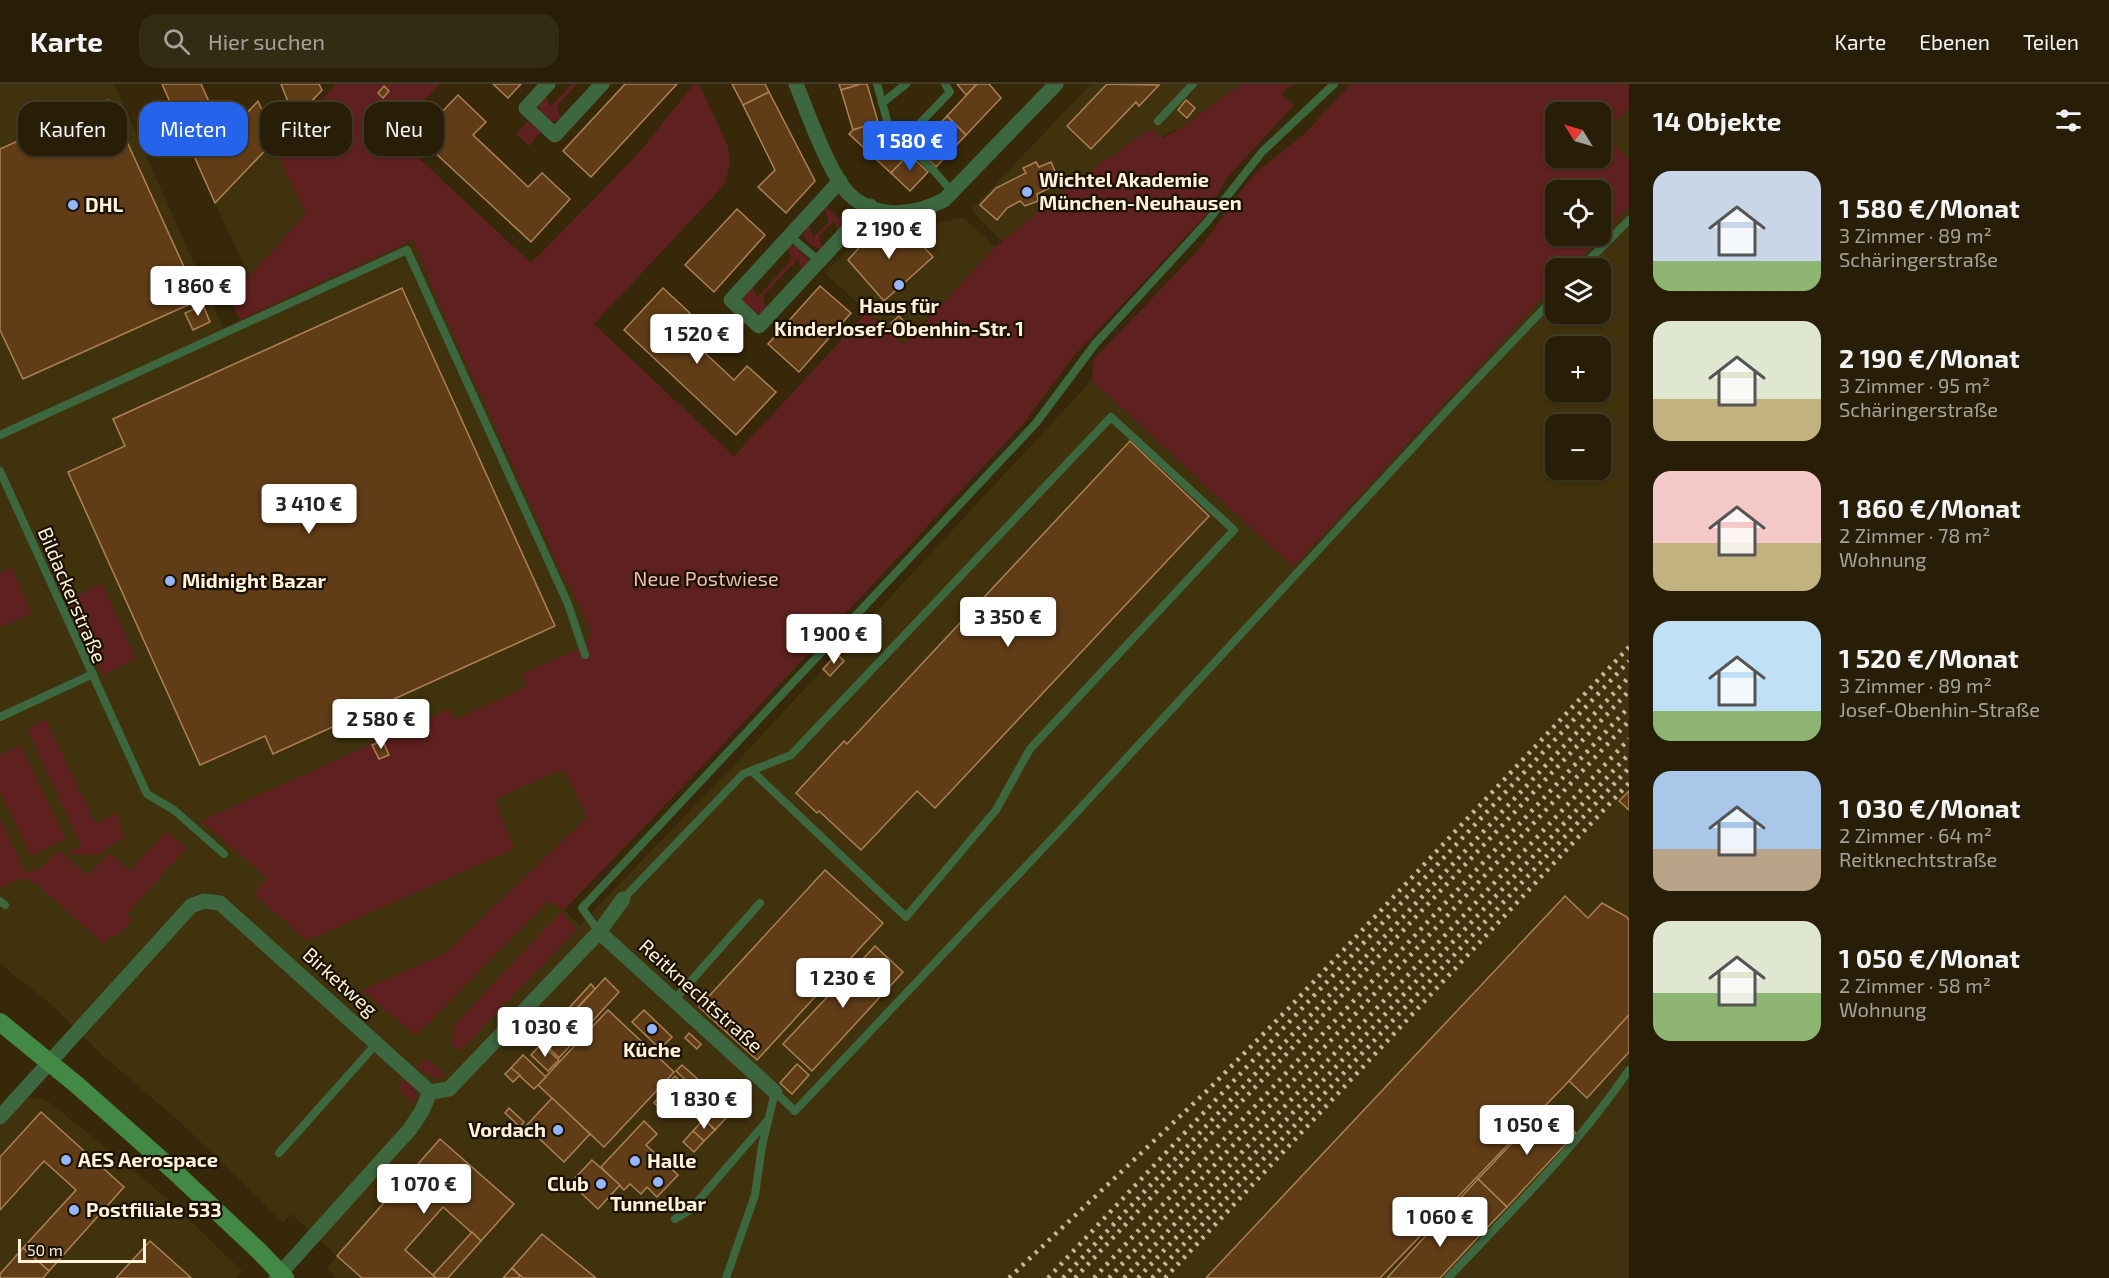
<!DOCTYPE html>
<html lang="de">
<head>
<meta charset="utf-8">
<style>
	body { margin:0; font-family:"Exo 2",sans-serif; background:#342b15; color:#f1f3f6; height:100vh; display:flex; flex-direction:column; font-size:22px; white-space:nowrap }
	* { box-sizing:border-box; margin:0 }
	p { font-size:20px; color:#a5a29b }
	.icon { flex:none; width:33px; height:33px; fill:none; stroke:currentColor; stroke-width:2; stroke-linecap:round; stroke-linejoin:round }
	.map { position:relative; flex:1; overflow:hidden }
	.drawer { display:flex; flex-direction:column; background:#281e07; width:480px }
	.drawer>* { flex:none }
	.top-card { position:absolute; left:18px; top:18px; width:570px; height:54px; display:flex; gap:12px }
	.needle { width:39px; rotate:307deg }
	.controls { position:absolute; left:1545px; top:18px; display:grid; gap:12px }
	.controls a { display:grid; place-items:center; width:66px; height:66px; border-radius:12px; background:#281e07; box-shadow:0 2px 4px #0004,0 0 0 2px #443c28; font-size:30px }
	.scale { position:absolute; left:18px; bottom:15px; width:128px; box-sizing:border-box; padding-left:6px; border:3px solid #fef2db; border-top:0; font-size:16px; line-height:21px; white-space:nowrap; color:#fef2db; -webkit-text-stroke:4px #1b1100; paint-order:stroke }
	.price { position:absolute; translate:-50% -51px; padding:0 14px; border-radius:6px; background:#fff; color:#222; font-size:20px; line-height:39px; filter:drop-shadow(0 2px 3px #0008) }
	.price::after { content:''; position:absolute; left:50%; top:36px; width:18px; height:14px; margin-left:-9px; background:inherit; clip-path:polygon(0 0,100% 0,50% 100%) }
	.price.active { background:#2563eb; color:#fff }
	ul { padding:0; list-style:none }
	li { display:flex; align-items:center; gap:18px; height:150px; padding:0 24px }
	li span { display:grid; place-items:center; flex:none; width:168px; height:120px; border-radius:18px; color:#555 }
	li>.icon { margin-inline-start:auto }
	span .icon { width:72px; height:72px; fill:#fffc; stroke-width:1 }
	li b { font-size:26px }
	h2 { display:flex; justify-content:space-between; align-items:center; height:72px; padding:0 24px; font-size:26px }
	.tag { padding:0 21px; border-radius:18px; background:#281e07; box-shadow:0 2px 4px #0004,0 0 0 2px #443c28; font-size:21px; line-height:54px }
	.tag.active { background:#2563eb; color:#fff }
	header { display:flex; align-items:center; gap:36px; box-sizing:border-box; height:84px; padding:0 30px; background:#281e07; border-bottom:2px solid #443c28 }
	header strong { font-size:28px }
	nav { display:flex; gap:33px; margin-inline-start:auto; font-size:21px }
	.search { width:420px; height:54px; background:#342b15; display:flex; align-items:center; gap:15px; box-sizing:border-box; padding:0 21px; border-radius:18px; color:#a5a29b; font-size:22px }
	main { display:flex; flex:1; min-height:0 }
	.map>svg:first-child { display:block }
	.built { fill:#41320e; fill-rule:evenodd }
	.green { fill:#5e211f; fill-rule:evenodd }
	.building { fill:#603d17; stroke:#ae8155; stroke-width:1.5 }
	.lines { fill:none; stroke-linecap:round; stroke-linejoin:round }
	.service { stroke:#3d673e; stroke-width:8 }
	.minor { stroke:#3d673e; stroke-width:15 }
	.secondary { stroke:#438946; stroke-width:18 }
	.rail { stroke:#c5b89f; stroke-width:4.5; stroke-dasharray:3 6; stroke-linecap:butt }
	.secondary-bridge { stroke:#438946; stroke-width:18 }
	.poi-dot { fill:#95b6fd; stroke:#1b1100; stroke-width:2 }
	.labels { text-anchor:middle; stroke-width:4.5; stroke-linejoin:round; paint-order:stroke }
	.poi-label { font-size:20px; font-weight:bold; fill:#fef2db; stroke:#1b1100; text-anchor:start }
	.park-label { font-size:20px; fill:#f0bcb8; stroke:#1b1100 }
	.street-label { font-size:20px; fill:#fef2db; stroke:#1b1100 }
</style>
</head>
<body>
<header>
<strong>Karte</strong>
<div class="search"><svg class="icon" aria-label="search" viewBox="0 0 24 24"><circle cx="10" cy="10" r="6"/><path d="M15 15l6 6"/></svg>Hier suchen</div>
<nav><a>Karte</a><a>Ebenen</a><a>Teilen</a></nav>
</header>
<main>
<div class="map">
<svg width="1629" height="1194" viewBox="0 0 1629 1194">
	<rect width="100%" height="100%" fill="#362809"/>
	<g class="built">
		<path d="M 0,0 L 114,0 L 223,244 L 413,156 L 498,346 L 596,558 L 587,733 L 446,869 L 362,906 L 416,952 L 548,817 L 564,826 L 580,841 L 734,681 L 1092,296 L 1293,483 L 1555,200 L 1556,230 L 1600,230 L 1600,184 L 1570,184 L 1629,122 L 1629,1194 L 335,1194 L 327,1183 L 337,1172 L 291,1130 L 283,1138 L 181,1039 L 101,970 L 53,922 L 0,880 ZM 1556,262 L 1600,262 L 1600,308 L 1556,308 ZM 1556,340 L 1600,340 L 1600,386 L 1556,386 Z"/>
		<path d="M 1091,0 L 1241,0 L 1185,41 L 1080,95 L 1003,158 L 971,126 Z"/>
		<path d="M 258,17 L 279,65 L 276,68 L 306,130 L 249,192 L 215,119 L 242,90 L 225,53 Z"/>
		<path d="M 1629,25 L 1629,75 L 1601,49 Z"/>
		<path d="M 963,133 L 995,163 L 903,261 L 825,189 L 869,145 L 909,147 Z"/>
		<path d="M 27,1013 L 45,1015 L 124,1078 L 175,1122 L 242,1187 L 236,1194 L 0,1194 L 0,1043 Z"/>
	</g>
	<g class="green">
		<path d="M 336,0 L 439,0 L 393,50 L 531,179 L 637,71 L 694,0 L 699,0 L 728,62 L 730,79 L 725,100 L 594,240 L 734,372 L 867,228 L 904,261 L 995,163 L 1080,95 L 1150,45 L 1163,54 L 1185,41 L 1241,0 L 1296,0 L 1286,5 L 1281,10 L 1294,21 L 1227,94 L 1206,131 L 1073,273 L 1024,339 L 698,687 L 564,826 L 548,817 L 416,952 L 362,906 L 446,869 L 587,733 L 564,685 L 495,715 L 514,765 L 307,857 L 254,810 L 267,794 L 201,737 L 447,626 L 450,625 L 456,635 L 527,602 L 522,590 L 584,563 L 592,550 L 570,501 L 566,499 L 429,197 L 427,188 L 413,156 L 240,236 L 229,214 L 306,130 L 276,68 Z"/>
		<path d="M 572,0 L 577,0 L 557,22 L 561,34 L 555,37 L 550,37 L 539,25 L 539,21 L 546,11 L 550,23 Z"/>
		<path d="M 1351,0 L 1629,0 L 1629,25 L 1601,49 L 1629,75 L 1629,122 L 1570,184 L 1556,184 L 1555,200 L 1293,483 L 1092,296 L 1093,276 L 1200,164 L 1253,91 L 1304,50 ZM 1600,28 L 1600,74 L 1556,74 L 1556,28 ZM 1556,106 L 1600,106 L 1600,152 L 1556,152 Z"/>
		<path d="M 528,37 L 541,48 L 529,62 L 516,50 Z"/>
		<path d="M 826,123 L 846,140 L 838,149 L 834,137 L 819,152 L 823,166 C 815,165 806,158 803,151 L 809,141 L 813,153 L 829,138 L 824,125 Z"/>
		<path d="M 794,161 L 808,175 L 808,180 L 802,187 L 798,175 L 763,212 L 766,225 L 762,230 L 753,229 L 742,217 L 743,212 L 752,201 L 757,214 L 791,176 L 788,163 Z"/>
		<path d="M 732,229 L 745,240 L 733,254 L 720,242 Z"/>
		<path d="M 11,483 L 32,529 L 2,543 L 0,539 L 0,489 Z"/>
		<path d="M 102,500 L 136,575 L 102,591 L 68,516 Z"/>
		<path d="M 46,636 L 95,739 L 117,729 L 124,753 L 97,771 L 68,770 L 81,762 L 27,644 Z"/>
		<path d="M 20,661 L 66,755 L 31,772 L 0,708 L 0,671 Z"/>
		<path d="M 0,734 L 25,788 L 39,786 L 58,766 L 88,791 L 109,769 L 130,787 L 166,747 L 186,764 L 127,830 L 132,836 L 115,854 L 111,851 L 103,860 L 37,800 L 22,794 L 0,804 Z"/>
		<path d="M 561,828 L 577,845 L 460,967 L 452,960 L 454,941 Z"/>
		<path d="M 427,975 L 446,992 C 433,996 426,990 417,982 L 423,976 Z"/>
		<path d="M 406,995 C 414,1003 418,1009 415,1020 L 400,1007 L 399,1002 Z"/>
	</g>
	<g class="building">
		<path d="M 162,0 L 201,0 L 225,53 L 258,17 L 275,56 L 215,119 Z"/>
		<path d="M 281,0 L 319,0 L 322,6 L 295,35 Z"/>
		<path d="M 493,0 L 521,0 L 508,14 Z"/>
		<path d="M 625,0 L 677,0 L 591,93 L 563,67 Z"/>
		<path d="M 732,0 L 765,0 L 769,8 L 743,21 Z"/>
		<path d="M 839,0 L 861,0 L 841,6 Z"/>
		<path d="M 861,0 L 867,0 L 878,38 L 853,46 L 841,6 Z"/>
		<path d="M 957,0 L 977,0 L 966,11 Z"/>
		<path d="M 977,0 L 989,0 L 1001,14 L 966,51 L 947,32 Z"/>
		<path d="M 1107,0 L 1159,1 L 1139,22 L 1136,18 L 1091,65 L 1067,42 Z"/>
		<path d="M 384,2 L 389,7 L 383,14 L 378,9 Z"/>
		<path d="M 769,8 L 815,97 L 786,129 L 758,103 L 775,86 L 743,21 Z"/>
		<path d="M 458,11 L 486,38 L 473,51 L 526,101 L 528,103 L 542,89 L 570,115 L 531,158 L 418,53 Z"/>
		<path d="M 108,16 L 199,216 L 23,295 L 0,246 L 0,65 Z"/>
		<path d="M 1186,16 L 1195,24 L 1187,34 L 1178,26 Z"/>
		<path d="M 947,32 L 966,51 L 936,83 L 916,64 Z"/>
		<path d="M 878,38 L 879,42 L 909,70 L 891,89 L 849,50 L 853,46 Z"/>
		<path d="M 909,70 L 928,88 L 910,107 L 891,89 Z"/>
		<path d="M 1036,78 L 1039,83 L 1051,78 L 1060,99 L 1037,110 L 1038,117 L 1025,122 L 1020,117 L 1007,124 L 997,136 L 980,121 L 996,104 L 1026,89 L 1023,84 Z"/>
		<path d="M 737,125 L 765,151 L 714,208 L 685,181 Z"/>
		<path d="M 876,145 L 909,147 L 933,173 L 884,217 L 848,176 Z"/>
		<path d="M 820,202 L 851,229 L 799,288 L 768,260 Z"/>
		<path d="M 402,204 L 555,542 L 273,670 L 265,652 L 200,681 L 68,388 L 125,362 L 113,335 Z"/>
		<path d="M 663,204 L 690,229 L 677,243 L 734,296 L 747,282 L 776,308 L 736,351 L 624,246 Z"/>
		<path d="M 203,221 L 210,238 L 193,246 L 185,229 Z"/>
		<path d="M 899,232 L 907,241 L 900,249 L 891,239 Z"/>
		<path d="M 1130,357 L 1209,432 L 935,724 L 917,707 L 861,766 L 819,727 L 817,729 L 796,709 L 844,657 L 847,660 Z"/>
		<path d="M 837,570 L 844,577 L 830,592 L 823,585 Z"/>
		<path d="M 383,657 L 389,671 L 379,675 L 372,661 Z"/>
		<path d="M 1629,707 L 1629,726 L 1619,717 Z"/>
		<path d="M 825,786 L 883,839 L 757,976 L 699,923 Z"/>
		<path d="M 1565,812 L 1588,834 L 1602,819 L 1627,833 L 1629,836 L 1629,931 L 1569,997 L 1380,1194 L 1206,1194 Z"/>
		<path d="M 875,862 L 903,888 L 812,987 L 783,960 Z"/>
		<path d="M 605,894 L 619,908 L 559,974 L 545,960 Z"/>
		<path d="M 591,900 L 595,905 L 571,930 L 567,926 Z"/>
		<path d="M 567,926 L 571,930 L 548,954 L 543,950 Z"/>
		<path d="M 608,926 L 674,988 L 604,1063 L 538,1001 Z"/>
		<path d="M 644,926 L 672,953 L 660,965 L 632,938 Z"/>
		<path d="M 1629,931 L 1629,968 L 1587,1014 L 1569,997 Z"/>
		<path d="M 689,949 L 701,960 L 697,965 L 685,954 Z"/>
		<path d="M 541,960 L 559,976 L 548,987 L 531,971 Z"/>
		<path d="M 523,971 L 546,993 L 534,1005 L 511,984 Z"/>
		<path d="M 797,980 L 809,991 L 792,1010 L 780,999 Z"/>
		<path d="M 682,981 L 700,997 L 694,1004 L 676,987 Z"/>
		<path d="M 511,984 L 520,991 L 513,998 L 505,990 Z"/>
		<path d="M 675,992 L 687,1004 L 676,1016 L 664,1004 Z"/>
		<path d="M 662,1009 L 672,1018 L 664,1028 L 654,1019 Z"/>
		<path d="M 706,1009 L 718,1019 L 713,1024 L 702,1014 Z"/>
		<path d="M 552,1014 L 590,1050 L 564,1078 L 526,1042 Z"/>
		<path d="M 701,1018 L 710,1026 L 700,1038 L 691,1029 Z"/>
		<path d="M 1547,1022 L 1576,1049 L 1507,1123 L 1478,1095 Z"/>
		<path d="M 509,1024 L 524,1038 L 520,1043 L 505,1029 Z"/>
		<path d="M 715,1024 L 726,1034 L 715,1046 L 704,1035 Z"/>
		<path d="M 41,1028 L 124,1103 L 49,1187 L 23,1164 L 76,1106 L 44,1077 L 0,1126 L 0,1073 Z"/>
		<path d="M 704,1035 L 715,1046 L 704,1057 L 693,1047 Z"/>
		<path d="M 644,1037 L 657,1050 L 646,1061 L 678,1091 L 657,1113 L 647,1103 L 641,1110 L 630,1100 L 624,1106 L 601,1083 Z"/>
		<path d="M 693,1047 L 704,1057 L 694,1068 L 683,1058 Z"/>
		<path d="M 440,1055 L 514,1120 L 481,1157 L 443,1123 L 405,1166 L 436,1194 L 362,1194 L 337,1172 Z"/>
		<path d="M 592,1076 L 620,1101 L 598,1125 L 578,1106 L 584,1100 L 576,1093 Z"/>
		<path d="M 1478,1095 L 1507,1123 L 1483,1148 L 1454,1121 Z"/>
		<path d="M 1454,1121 L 1483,1148 L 1440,1194 L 1387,1194 Z"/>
		<path d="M 472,1148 L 481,1157 L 448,1194 L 436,1194 L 433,1191 Z"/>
		<path d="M 542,1150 L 596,1194 L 523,1194 L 512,1184 Z"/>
		<path d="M 150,1157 L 187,1190 L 191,1194 L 116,1194 Z"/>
		<path d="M 23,1164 L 49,1187 L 43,1194 L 0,1194 L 0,1190 Z"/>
		<path d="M 512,1184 L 520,1192 L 518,1194 L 503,1194 Z"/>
	</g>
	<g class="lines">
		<g class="service">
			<path d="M 877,0 L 888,40 L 935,88 L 953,109"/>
			<path d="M 882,19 L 906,0"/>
			<path d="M 1158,37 L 1193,0"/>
			<path d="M 903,57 L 950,8 L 945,0"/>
			<path d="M 790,152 L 819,177"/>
			<path d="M 1581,184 L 1629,136"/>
			<path d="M 0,351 L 407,166 L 568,520 L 585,571"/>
			<path d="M 0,387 L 147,710 L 174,726 L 224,770"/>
			<path d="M 0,633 L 93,590"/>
			<path d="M 623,815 L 743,690 L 791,671 L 1111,333 L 1234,446 L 1030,665 L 996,726 L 906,833 L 752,687"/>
			<path d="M 0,817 L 5,821"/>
			<path d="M 599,848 L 582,824 L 1036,339 L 1095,260 L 1206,139 L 1262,68 L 1334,0"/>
			<path d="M 675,915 L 760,819"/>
			<path d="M 775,1008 L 795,1027 L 1063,743 L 1452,321 L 1556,212"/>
			<path d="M 279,1069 L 377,959"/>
			<path d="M 675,1135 L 690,1126 L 766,1038"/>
			<path d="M 726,1194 L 755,1111 L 762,1062 L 775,1008"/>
			<path d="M 1448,1194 C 1511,1127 1577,1063 1629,986"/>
		</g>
		<g class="minor">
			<path d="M 548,0 L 526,24 L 555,51 L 602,0"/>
			<path d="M 796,0 C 807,27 830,91 848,109 C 875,136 913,132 944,116 L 1056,0"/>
			<path d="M 840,97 L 731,216 L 759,242 L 870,122"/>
			<path d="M 599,848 L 775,1008"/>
			<path d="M 430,1008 L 449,1005 L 599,848 L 623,815"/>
			<path d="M 0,1033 L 191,822 L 204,817 L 220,819 L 430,1008 L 422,1027 L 410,1045 L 276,1194"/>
		</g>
		<path class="secondary" d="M 0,938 L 77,1001 L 174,1087 L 259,1167"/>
		<g class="rail">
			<path d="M 1009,1194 L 1211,1003 L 1288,925 L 1629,563"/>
			<path d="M 1048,1194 L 1629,577"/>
			<path d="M 1063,1194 L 1629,593"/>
			<path d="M 1075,1194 L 1629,607"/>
			<path d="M 1094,1194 L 1629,623"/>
			<path d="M 1109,1194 L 1629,637"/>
			<path d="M 1124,1194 L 1629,655"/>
			<path d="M 1138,1194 L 1629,670"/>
			<path d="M 1152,1194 L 1629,684"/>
			<path d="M 1165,1194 L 1629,699"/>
		</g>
		<path class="secondary-bridge" d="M 259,1167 L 285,1194"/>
	</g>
	<g class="poi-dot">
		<circle cx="1027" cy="108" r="6"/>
		<circle cx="73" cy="121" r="6"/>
		<circle cx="899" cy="201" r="6"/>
		<circle cx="170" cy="497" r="6"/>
		<circle cx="652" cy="945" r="6"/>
		<circle cx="558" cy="1046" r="6"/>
		<circle cx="66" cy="1076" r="6"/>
		<circle cx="635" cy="1077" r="6"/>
		<circle cx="658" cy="1098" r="6"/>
		<circle cx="601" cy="1100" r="6"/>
		<circle cx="74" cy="1126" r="6"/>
	</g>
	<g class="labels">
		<g class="poi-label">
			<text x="1039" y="103">Wichtel Akademie<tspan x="1039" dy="23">München-Neuhausen</tspan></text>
			<text x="85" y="128">DHL</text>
			<text x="899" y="229" text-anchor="middle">Haus für<tspan x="899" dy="23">KinderJosef-Obenhin-Str. 1</tspan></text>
			<text x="182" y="504">Midnight Bazar</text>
			<text x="652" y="973" text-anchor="middle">Küche</text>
			<text x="546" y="1053" text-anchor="end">Vordach</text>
			<text x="78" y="1083">AES Aerospace</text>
			<text x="647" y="1084">Halle</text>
			<text x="589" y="1107" text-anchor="end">Club</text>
			<text x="658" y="1127" text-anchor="middle">Tunnelbar</text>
			<text x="86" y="1133">Postfiliale 533</text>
		</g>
		<g class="park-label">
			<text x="706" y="502">Neue Postwiese</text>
		</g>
		<g class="street-label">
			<text transform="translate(72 511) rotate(67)" y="7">Bildackerstraße</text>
			<text transform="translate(340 898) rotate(42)" y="7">Birketweg</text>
			<text transform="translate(701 912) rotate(42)" y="7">Reitknechtstraße</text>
		</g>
	</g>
</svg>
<div class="controls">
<a><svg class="needle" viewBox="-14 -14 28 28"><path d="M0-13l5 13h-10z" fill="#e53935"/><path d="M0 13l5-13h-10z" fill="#a5a29b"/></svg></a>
<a><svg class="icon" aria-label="locate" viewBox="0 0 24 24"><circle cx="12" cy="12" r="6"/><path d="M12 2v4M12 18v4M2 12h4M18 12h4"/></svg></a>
<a><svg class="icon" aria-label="layers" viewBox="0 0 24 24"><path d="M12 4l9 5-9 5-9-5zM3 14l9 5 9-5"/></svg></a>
<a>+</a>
<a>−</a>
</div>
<div class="scale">50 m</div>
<b class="price active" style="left:910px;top:88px">1 580 €</b>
<b class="price" style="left:889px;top:176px">2 190 €</b>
<b class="price" style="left:198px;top:233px">1 860 €</b>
<b class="price" style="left:697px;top:281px">1 520 €</b>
<b class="price" style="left:309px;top:451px">3 410 €</b>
<b class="price" style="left:1008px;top:564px">3 350 €</b>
<b class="price" style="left:834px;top:581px">1 900 €</b>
<b class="price" style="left:381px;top:666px">2 580 €</b>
<b class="price" style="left:843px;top:925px">1 230 €</b>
<b class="price" style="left:545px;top:974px">1 030 €</b>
<b class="price" style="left:704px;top:1046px">1 830 €</b>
<b class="price" style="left:1527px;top:1072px">1 050 €</b>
<b class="price" style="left:424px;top:1131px">1 070 €</b>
<b class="price" style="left:1440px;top:1164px">1 060 €</b>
<div class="top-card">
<a class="tag">Kaufen</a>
<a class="tag active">Mieten</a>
<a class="tag">Filter</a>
<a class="tag">Neu</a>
</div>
</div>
<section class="drawer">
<h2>14 Objekte<svg class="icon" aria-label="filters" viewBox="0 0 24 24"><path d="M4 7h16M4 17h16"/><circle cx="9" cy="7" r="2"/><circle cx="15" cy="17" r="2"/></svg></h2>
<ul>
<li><span style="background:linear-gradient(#c9d6e8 75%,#8fb573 0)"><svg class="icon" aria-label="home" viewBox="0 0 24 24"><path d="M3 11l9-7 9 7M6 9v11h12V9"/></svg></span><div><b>1 580 €/Monat</b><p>3 Zimmer · 89 m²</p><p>Schäringerstraße</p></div></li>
<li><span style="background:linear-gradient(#dfe7d0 65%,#c2b280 0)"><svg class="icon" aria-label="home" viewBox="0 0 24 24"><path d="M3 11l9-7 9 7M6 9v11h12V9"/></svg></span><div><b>2 190 €/Monat</b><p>3 Zimmer · 95 m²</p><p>Schäringerstraße</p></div></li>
<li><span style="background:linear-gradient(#f6c9c9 60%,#c2b280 0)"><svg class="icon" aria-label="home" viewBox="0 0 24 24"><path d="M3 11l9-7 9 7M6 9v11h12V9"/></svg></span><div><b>1 860 €/Monat</b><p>2 Zimmer · 78 m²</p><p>Wohnung</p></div></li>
<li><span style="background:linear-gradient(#bfe0f5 75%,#8fb573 0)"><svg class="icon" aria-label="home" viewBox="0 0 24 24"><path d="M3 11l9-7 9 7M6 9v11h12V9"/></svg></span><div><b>1 520 €/Monat</b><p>3 Zimmer · 89 m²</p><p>Josef-Obenhin-Straße</p></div></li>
<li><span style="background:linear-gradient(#a9c7e8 65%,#b9a48a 0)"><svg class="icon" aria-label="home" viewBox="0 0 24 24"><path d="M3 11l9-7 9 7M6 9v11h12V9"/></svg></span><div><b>1 030 €/Monat</b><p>2 Zimmer · 64 m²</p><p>Reitknechtstraße</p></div></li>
<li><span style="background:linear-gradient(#dfe7d0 60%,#8fb573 0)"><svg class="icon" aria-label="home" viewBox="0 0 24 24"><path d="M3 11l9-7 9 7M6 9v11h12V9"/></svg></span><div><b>1 050 €/Monat</b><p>2 Zimmer · 58 m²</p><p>Wohnung</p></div></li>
</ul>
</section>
</main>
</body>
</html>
